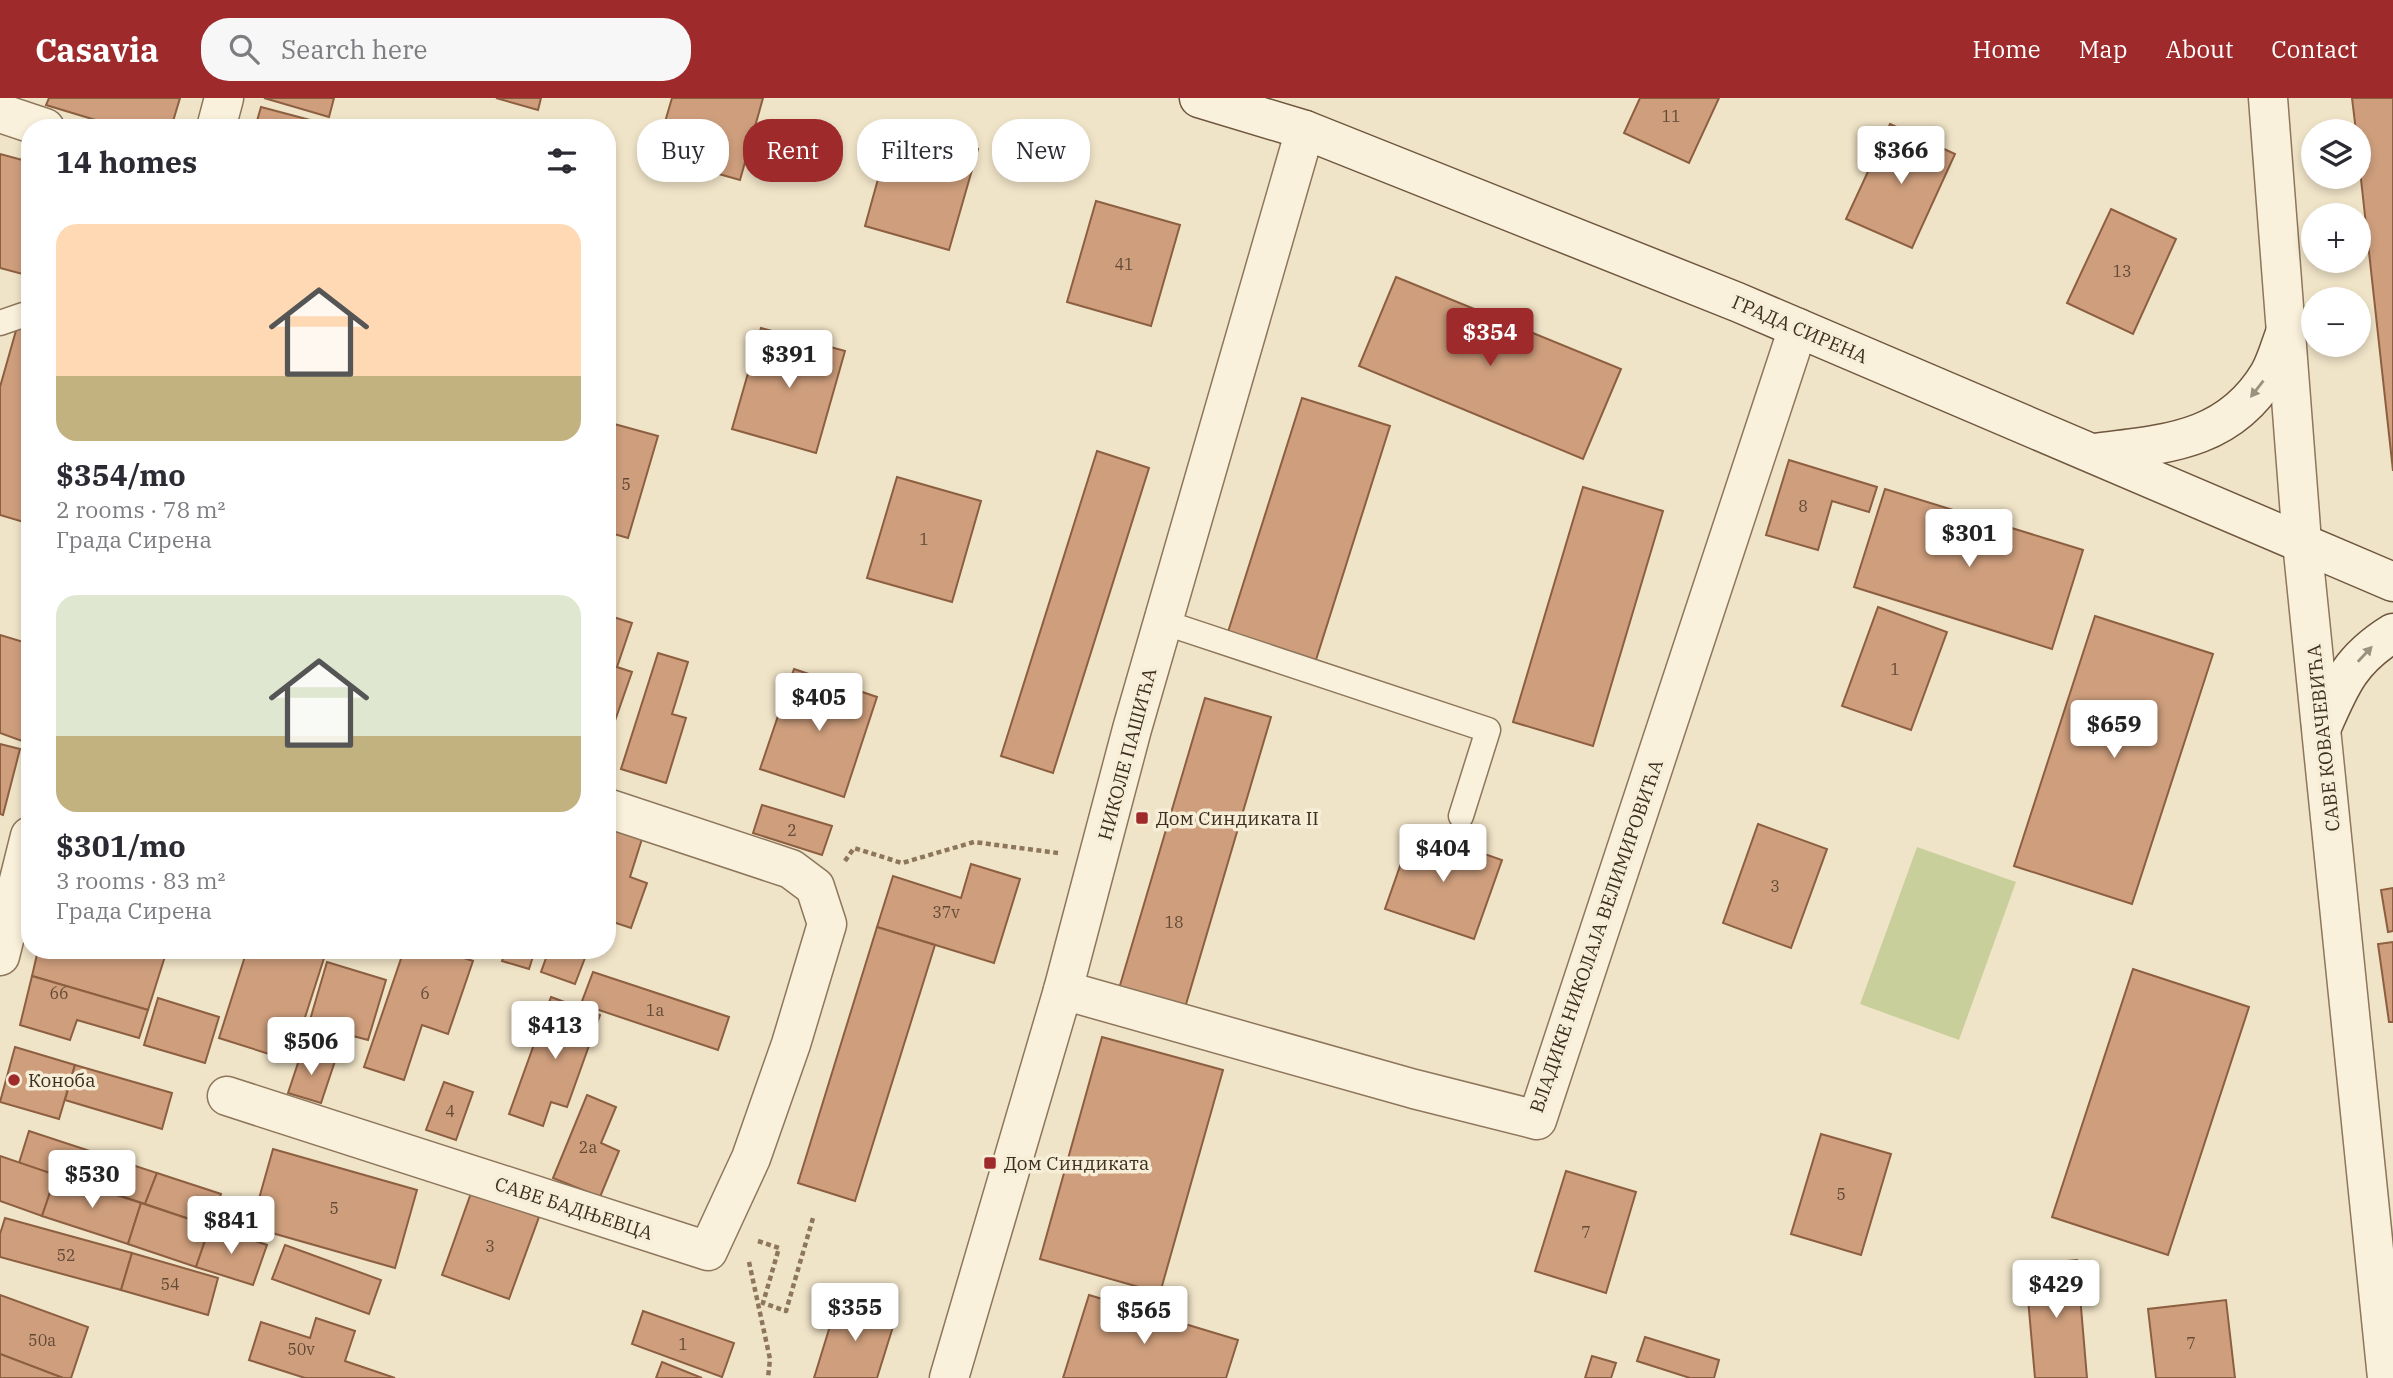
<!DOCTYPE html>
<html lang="en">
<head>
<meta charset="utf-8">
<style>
	body { margin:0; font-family:"IBM Plex Serif",serif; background:#f7f7f7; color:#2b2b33; height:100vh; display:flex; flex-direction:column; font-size:26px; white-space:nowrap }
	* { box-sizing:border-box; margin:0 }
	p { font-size:23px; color:#7c7c81 }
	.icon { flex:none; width:38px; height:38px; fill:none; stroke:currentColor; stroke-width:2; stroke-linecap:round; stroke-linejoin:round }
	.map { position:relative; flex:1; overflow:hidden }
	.panel { position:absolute; left:21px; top:21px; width:595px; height:840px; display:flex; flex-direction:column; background:#fff; border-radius:28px; box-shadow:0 4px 10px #0003 }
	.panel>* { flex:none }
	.hud { position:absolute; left:637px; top:21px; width:665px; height:63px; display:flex; gap:14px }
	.buttons { position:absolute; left:2301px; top:21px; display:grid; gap:14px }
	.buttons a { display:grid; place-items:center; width:70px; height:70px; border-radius:50%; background:#fff; box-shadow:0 4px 10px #0003; font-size:35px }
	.price { position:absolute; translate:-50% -60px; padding:0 16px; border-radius:7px; background:#fff; color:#222; font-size:23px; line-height:46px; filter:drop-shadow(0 2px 4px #0008) }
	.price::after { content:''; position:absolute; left:50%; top:42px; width:21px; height:16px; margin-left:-10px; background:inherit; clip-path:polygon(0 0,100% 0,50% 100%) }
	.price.current { background:#9e2a2b; color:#fff }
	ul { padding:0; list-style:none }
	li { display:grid; align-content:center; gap:14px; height:371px; padding:0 35px }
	li span { display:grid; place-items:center; height:217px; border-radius:21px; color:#555 }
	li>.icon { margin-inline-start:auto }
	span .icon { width:126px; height:126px; fill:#fffc; stroke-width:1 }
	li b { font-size:30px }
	h2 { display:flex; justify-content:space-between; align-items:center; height:84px; padding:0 35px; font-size:30px }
	.chip { padding:0 24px; border-radius:28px; background:#fff; box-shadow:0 4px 10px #0003; font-size:24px; line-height:63px }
	.chip.current { background:#9e2a2b; color:#fff }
	header { display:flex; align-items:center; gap:42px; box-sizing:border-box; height:98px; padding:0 35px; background:#9e2a2b; color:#fff }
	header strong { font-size:33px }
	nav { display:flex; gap:38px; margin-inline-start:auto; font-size:24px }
	.search { width:490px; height:63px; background:#f7f7f7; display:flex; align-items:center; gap:18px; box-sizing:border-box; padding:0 24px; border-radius:28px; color:#7c7c81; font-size:26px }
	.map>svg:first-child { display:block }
	.green { fill:#c9cf9b }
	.building { fill:#cf9f7d; stroke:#8d5f41; stroke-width:2 }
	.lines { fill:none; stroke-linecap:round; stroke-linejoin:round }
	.service-casing { stroke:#8d765c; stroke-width:27 }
	.minor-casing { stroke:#8d765c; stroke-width:41 }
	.tertiary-casing { stroke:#8d765c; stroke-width:41 }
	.secondary-casing { stroke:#6f573f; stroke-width:41 }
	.path { stroke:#8d765c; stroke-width:4.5; stroke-dasharray:5 3.5; stroke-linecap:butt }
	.service { stroke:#faf1dc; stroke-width:24 }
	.minor { stroke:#faf1dc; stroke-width:38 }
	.tertiary { stroke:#faf1dc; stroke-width:38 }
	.secondary { stroke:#faf1dc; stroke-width:38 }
	.oneway { fill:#9c907e }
	.poi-dot { fill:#9e2a2b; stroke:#f7eed8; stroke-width:2.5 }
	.labels { text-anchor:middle; stroke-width:7; stroke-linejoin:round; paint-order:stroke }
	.number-label { font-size:16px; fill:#624a37 }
	.street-label { font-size:19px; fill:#3d2e20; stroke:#f7eed8 }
	.poi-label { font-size:19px; fill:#3d2e20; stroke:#f7eed8; text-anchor:start }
</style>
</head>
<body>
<header>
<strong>Casavia</strong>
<div class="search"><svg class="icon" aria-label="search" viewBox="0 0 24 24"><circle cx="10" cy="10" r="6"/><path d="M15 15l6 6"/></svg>Search here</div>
<nav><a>Home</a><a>Map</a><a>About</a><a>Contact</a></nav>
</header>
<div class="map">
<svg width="2393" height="1280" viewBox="0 0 2393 1280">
	<rect width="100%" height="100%" fill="#f0e4c8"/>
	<path class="green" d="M 1917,749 L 2016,784 L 1959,942 L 1860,906 Z"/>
	<g class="building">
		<path d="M 49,0 L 180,0 L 171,30 L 122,30 L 46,7 Z"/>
		<path d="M 264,0 L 334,0 L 329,19 Z"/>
		<path d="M 496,0 L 541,0 L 538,12 Z"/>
		<path d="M 672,0 L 763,0 L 740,82 L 655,58 Z"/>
		<path d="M 1640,0 L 1719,0 L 1689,65 L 1624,35 Z"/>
		<path d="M 2352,0 L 2393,0 L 2393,373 L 2359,63 L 2359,33 L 2356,33 Z"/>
		<path d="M 261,9 L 329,27 L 328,30 L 255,30 Z"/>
		<path d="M 1890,26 L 1955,56 L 1912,150 L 1846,121 Z"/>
		<path d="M 893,27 L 978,51 L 949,152 L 865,128 Z"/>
		<path d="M 0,56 L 30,64 L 30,178 L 0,170 Z"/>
		<path d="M 1096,103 L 1180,127 L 1151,228 L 1067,204 Z"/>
		<path d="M 2111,111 L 2176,141 L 2133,236 L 2067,205 Z"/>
		<path d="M 1396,179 L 1621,271 L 1583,361 L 1359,268 Z"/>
		<path d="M 17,229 L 30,233 L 30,426 L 0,417 L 0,289 Z"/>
		<path d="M 761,230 L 845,253 L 816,355 L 732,331 Z"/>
		<path d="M 1302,300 L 1390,328 L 1315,565 L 1227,537 Z"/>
		<path d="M 607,324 L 658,338 L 628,440 L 607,434 Z"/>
		<path d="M 1097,353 L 1149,370 L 1053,675 L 1001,658 Z"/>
		<path d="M 1789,362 L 1877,389 L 1869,414 L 1832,403 L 1818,452 L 1766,437 Z"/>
		<path d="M 897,379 L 981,403 L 952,504 L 867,480 Z"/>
		<path d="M 1583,389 L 1663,413 L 1593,648 L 1513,624 Z"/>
		<path d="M 1885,391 L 2083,452 L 2052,551 L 1854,489 Z"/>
		<path d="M 1878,509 L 1947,534 L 1911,632 L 1842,608 Z"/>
		<path d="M 607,517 L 632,525 L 617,569 L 632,574 L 609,640 Z"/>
		<path d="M 2095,518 L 2213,556 L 2132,806 L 2014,768 Z"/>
		<path d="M 0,537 L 30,546 L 30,617 L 22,643 L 0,635 Z"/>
		<path d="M 658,555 L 688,564 L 672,616 L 686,620 L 666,685 L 621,671 Z"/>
		<path d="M 794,571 L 877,599 L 844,699 L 760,671 Z"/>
		<path d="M 1205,600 L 1271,619 L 1184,913 L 1118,894 Z"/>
		<path d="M 0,646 L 20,651 L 3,717 L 0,716 Z"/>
		<path d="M 762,707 L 832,728 L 822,757 L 753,735 Z"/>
		<path d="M 1758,726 L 1827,751 L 1791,850 L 1723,825 Z"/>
		<path d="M 607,729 L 642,741 L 630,779 L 647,785 L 631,830 L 607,822 Z"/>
		<path d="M 1413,731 L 1502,762 L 1474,841 L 1385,811 Z"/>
		<path d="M 971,766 L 1020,781 L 994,865 L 877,829 L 893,778 L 961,800 Z"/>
		<path d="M 2393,790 L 2393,833 L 2388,834 L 2381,792 Z"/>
		<path d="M 877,829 L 935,847 L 855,1103 L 798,1085 Z"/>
		<path d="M 2393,844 L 2393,924 L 2389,924 L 2378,846 Z"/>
		<path d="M 38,852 L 167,852 L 148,912 L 32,878 Z"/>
		<path d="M 247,852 L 312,852 L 325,857 L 291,963 L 219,940 Z"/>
		<path d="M 404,852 L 440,852 L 473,863 L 448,936 L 422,927 L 404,982 L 364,969 Z"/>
		<path d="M 506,852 L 535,852 L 529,871 L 502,863 Z"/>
		<path d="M 549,852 L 588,852 L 575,886 L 541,874 Z"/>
		<path d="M 327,864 L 386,882 L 368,942 L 338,934 L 335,948 L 305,939 Z"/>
		<path d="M 2133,871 L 2249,909 L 2168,1157 L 2052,1119 Z"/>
		<path d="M 593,874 L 729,919 L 718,952 L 581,906 Z"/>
		<path d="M 32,878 L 148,912 L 139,940 L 77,922 L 70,942 L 20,927 Z"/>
		<path d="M 551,899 L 600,917 L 567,1009 L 551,1004 L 543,1028 L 509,1016 Z"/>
		<path d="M 158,900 L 219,919 L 205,965 L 144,947 Z"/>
		<path d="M 1102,939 L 1223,972 L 1160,1195 L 1040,1161 Z"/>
		<path d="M 15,949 L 75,967 L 59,1021 L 0,1004 Z"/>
		<path d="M 302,953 L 335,963 L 321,1005 L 288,995 Z"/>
		<path d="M 75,967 L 172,995 L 162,1031 L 65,1002 Z"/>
		<path d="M 444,984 L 473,994 L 456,1042 L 426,1032 Z"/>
		<path d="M 587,997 L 616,1009 L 601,1045 L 619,1053 L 600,1099 L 553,1080 Z"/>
		<path d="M 29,1033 L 157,1075 L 145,1106 L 19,1065 Z"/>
		<path d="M 1821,1036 L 1891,1056 L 1861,1157 L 1791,1136 Z"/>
		<path d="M 273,1051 L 417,1092 L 395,1170 L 251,1129 Z"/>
		<path d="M 0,1058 L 56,1077 L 42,1118 L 0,1103 Z"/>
		<path d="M 1566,1073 L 1636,1094 L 1606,1195 L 1535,1173 Z"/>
		<path d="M 157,1075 L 221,1096 L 210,1128 L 145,1106 Z"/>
		<path d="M 56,1077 L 141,1105 L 128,1146 L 42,1118 Z"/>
		<path d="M 471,1095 L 539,1119 L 509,1201 L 442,1177 Z"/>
		<path d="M 141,1105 L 210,1128 L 196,1169 L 128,1146 Z"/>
		<path d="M 5,1120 L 132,1155 L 121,1192 L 0,1159 L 0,1136 Z"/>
		<path d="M 210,1128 L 267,1147 L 253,1187 L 196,1169 Z"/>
		<path d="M 285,1147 L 381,1182 L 369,1216 L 272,1181 Z"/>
		<path d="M 132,1155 L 218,1180 L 208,1217 L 121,1192 Z"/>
		<path d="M 2077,1162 L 2087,1280 L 2035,1280 L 2025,1167 Z"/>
		<path d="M 0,1197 L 88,1229 L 71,1280 L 63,1280 L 0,1256 Z"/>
		<path d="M 1089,1197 L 1238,1242 L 1226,1280 L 1063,1280 Z"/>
		<path d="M 838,1202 L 896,1219 L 877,1280 L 814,1280 Z"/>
		<path d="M 2226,1202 L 2235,1280 L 2156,1280 L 2148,1211 Z"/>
		<path d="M 643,1213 L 734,1245 L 722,1279 L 632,1246 Z"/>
		<path d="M 316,1220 L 355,1233 L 345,1263 L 395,1280 L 305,1280 L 249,1262 L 261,1224 L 310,1240 Z"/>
		<path d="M 1645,1239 L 1719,1262 L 1714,1280 L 1690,1280 L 1637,1263 Z"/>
		<path d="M 0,1256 L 63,1280 L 0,1280 Z"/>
		<path d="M 1592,1258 L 1616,1265 L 1611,1280 L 1585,1280 Z"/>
		<path d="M 662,1264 L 702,1280 L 656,1280 Z"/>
	</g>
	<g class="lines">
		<g class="service-casing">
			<g id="service">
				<path d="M 0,225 L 23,217 L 30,218"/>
				<path d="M 1163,524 L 1488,632 L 1461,718"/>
			</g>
		</g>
		<g class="minor-casing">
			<g id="minor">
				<path d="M 0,15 L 45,30"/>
				<path d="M 216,30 L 224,0"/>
				<path d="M 0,858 L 30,738"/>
				<path d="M 1063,892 L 1414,991 L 1537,1022 L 1798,230"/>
				<path d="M 227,998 L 708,1153 L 751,1060 L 791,946 L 827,826 L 815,789 L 791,771 L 607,710"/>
			</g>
		</g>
		<g class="tertiary-casing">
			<g id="tertiary">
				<path d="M 2268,0 L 2302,444 L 2387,1280"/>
				<path d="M 949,1280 L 1063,892 L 1132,631 L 1305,32"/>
			</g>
		</g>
		<g class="secondary-casing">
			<g id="secondary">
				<path d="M 1199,0 L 1305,32 L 1737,204 L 2393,484"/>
				<path d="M 2095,355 C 2166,346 2229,343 2269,276 C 2277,262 2281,245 2287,230"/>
				<path d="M 2322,629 C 2341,585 2351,561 2393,535"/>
			</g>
		</g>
		<g class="path">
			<path d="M 845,763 L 854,750 L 902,765 L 974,744 L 1058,755"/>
			<path d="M 758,1143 L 779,1150 L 763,1205 L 786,1213 L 813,1120"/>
			<path d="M 749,1164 L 770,1261 L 768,1280"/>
		</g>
		<use href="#service" class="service"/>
		<use href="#minor" class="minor"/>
		<use href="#tertiary" class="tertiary"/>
		<use href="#secondary" class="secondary"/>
	</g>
	<defs><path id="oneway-solid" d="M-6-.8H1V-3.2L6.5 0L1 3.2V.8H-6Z" transform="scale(1.75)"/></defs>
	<g class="oneway">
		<use href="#oneway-solid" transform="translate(2257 291) rotate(128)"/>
		<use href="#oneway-solid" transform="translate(2365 556) rotate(-47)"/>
	</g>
	<g class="poi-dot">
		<rect x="1135" y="713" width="14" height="14" rx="3.5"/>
		<circle cx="14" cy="982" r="7"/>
		<rect x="983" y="1058" width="14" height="14" rx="3.5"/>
	</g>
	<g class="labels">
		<g class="number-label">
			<text x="1671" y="24">11</text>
			<text x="1124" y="172">41</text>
			<text x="2122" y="179">13</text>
			<text x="626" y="392">5</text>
			<text x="1803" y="414">8</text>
			<text x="924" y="447">1</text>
			<text x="1895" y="577">1</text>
			<text x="792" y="738">2</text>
			<text x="1775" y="794">3</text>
			<text x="946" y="820">37v</text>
			<text x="1174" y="830">18</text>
			<text x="59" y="901">66</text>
			<text x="425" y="901">6</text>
			<text x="655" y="918">1a</text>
			<text x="450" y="1019">4</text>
			<text x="588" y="1055">2a</text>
			<text x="1841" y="1102">5</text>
			<text x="334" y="1116">5</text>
			<text x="1586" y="1140">7</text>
			<text x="490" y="1154">3</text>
			<text x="66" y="1163">52</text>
			<text x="170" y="1192">54</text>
			<text x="42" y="1248">50a</text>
			<text x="2191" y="1251">7</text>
			<text x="683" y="1252">1</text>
			<text x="301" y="1257">50v</text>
		</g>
		<g class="street-label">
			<text transform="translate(1800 231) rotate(23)" y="7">ГРАДА СИРЕНА</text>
			<text transform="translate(2323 640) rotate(-96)" y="7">САВЕ КОВАЧЕВИЋА</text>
			<text transform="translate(1127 656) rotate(-75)" y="7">НИКОЛЕ ПАШИЋА</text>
			<text transform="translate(1596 838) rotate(-71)" y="7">ВЛАДИКЕ НИКОЛАЈА ВЕЛИМИРОВИЋА</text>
			<text transform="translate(574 1110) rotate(18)" y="7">САВЕ БАДЊЕВЦА</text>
		</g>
		<g class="poi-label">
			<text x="1156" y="727">Дом Синдиката II</text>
			<text x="28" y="989">Коноба</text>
			<text x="1004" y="1072">Дом Синдиката</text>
		</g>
	</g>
</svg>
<div class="buttons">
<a><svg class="icon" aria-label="layers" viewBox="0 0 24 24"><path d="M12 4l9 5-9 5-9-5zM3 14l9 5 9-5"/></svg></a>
<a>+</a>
<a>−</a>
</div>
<b class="price" style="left:1901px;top:88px">$366</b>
<b class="price current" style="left:1490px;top:270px">$354</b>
<b class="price" style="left:789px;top:292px">$391</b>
<b class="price" style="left:1969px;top:471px">$301</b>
<b class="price" style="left:819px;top:635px">$405</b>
<b class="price" style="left:2114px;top:662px">$659</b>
<b class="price" style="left:1443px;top:786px">$404</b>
<b class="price" style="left:555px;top:963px">$413</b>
<b class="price" style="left:311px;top:979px">$506</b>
<b class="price" style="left:92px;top:1112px">$530</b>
<b class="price" style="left:231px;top:1158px">$841</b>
<b class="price" style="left:2056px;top:1222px">$429</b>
<b class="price" style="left:855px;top:1245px">$355</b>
<b class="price" style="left:1144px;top:1248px">$565</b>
<div class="hud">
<a class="chip">Buy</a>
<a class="chip current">Rent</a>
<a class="chip">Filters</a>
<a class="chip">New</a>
</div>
<section class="panel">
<h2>14 homes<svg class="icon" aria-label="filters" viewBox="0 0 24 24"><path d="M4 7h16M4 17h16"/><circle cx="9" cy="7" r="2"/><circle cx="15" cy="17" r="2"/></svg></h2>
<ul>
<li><span style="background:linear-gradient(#ffd9b3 70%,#c2b280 0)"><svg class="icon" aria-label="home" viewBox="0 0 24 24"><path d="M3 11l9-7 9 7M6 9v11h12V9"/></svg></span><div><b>$354/mo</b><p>2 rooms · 78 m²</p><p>Града Сирена</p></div></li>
<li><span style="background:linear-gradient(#dfe7d0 65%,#c2b280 0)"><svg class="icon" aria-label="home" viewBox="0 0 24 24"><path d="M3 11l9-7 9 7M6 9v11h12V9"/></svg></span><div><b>$301/mo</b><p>3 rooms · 83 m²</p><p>Града Сирена</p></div></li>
</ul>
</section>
</div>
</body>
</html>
